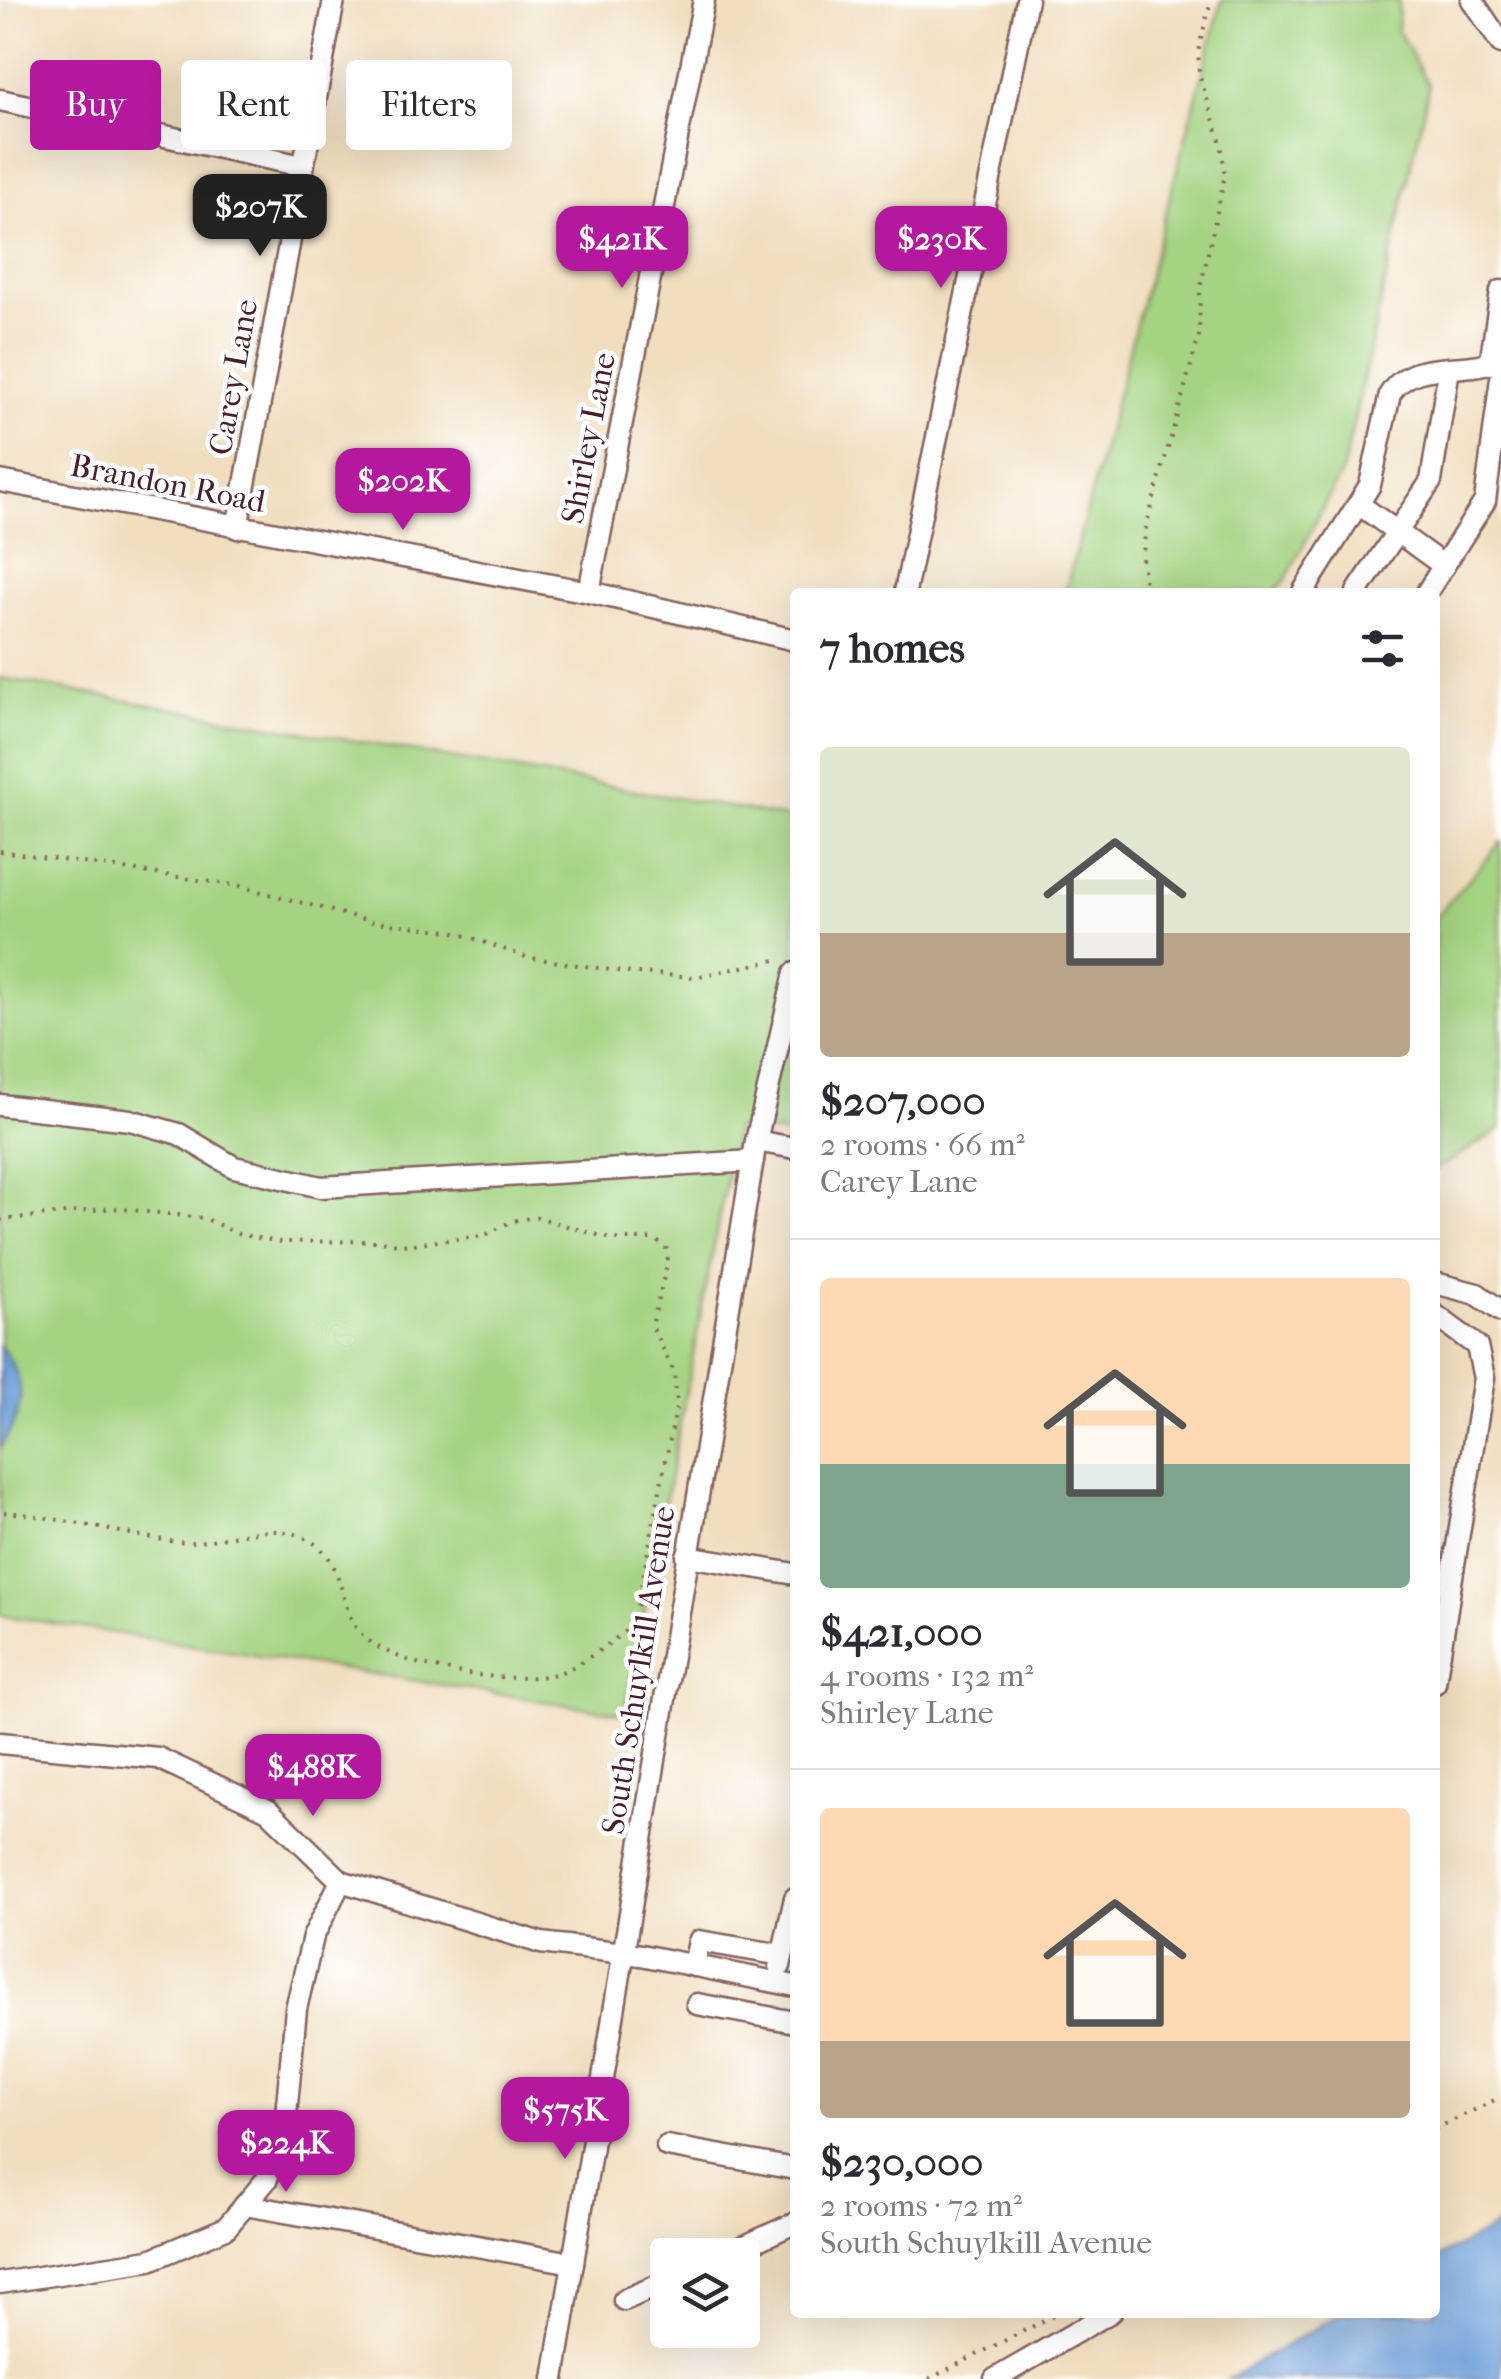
<!DOCTYPE html>
<html lang="en">
<head>
<meta charset="utf-8">
<style>
	body { margin:0; font-family:"IM FELL French Canon",serif; background:#f7f7f7; color:#2b2b33; height:100vh; display:flex; flex-direction:column; font-size:38px; white-space:nowrap }
	* { box-sizing:border-box; margin:0 }
	p { font-size:32px; color:#7c7c81 }
	.icon { flex:none; width:55px; height:55px; fill:none; stroke:currentColor; stroke-width:2; stroke-linecap:round; stroke-linejoin:round }
	.map { position:relative; flex:1; overflow:hidden }
	.side { position:absolute; left:790px; top:588px; width:650px; height:1730px; display:flex; flex-direction:column; background:#fff; border-radius:10px; box-shadow:0 10px 40px #0002 }
	.side>* { flex:none }
	.top-card { position:absolute; left:30px; top:60px; width:610px; height:90px; display:flex; gap:20px }
	.buttons { position:absolute; left:650px; top:2238px; display:grid; gap:20px }
	.buttons a { display:grid; place-items:center; width:110px; height:110px; border-radius:10px; background:#fff; box-shadow:0 10px 40px #0002; font-size:50px }
	.price { position:absolute; translate:-50% -85px; padding:0 22px; border-radius:20px; background:#b5179e; color:#fff; font-size:32px; line-height:65px; filter:drop-shadow(0 2px 5px #0008) }
	.price::after { content:''; position:absolute; left:50%; top:60px; width:30px; height:22px; margin-left:-15px; background:inherit; clip-path:polygon(0 0,100% 0,50% 100%) }
	.price.on { background:#222; color:#fff }
	ul { padding:0; list-style:none }
	li { display:grid; align-content:center; gap:20px; height:530px; padding:0 30px }
	li+li { border-top:2px solid #e1e1e2 }
	li span { display:grid; place-items:center; height:310px; border-radius:10px; color:#555 }
	li>.icon { margin-inline-start:auto }
	span .icon { width:180px; height:180px; fill:#fffc; stroke-width:1 }
	li b { font-size:42px }
	h2 { display:flex; justify-content:space-between; align-items:center; height:120px; padding:0 30px; font-size:42px }
	.pill { padding:0 35px; border-radius:10px; background:#fff; box-shadow:0 10px 40px #0002; font-size:35px; line-height:90px }
	.pill.on { background:#b5179e; color:#fff }
	.map>svg:first-child { display:block }
	.green { fill:#a4d381; stroke:#777956; stroke-width:2.5 }
	.water { fill:#6fa0d9; stroke:#5c6082; stroke-width:2.5 }
	.lines { fill:none; stroke-linecap:round; stroke-linejoin:round }
	.minor-casing { stroke:#84625e; stroke-width:25 }
	.path { stroke:#84625e; stroke-width:4; stroke-dasharray:2.5 8; stroke-linecap:butt }
	.minor { stroke:#fff; stroke-width:20 }
	.labels { text-anchor:middle; stroke-width:9; stroke-linejoin:round; paint-order:stroke }
	.street-label { font-size:32px; fill:#4a1f2b; stroke:#fff }
</style>
</head>
<body>
<div class="map">
<svg width="1501" height="2379" viewBox="0 0 1501 2379">
	<rect width="100%" height="100%" fill="#fff"/>
	<filter id="ink" filterUnits="userSpaceOnUse"><feTurbulence type="fractalNoise" baseFrequency=".01" numOctaves="2"/><feDisplacementMap in="SourceGraphic" scale="20" xChannelSelector="R" yChannelSelector="G"/><feConvolveMatrix kernelMatrix="1 2 1 2 8 2 1 2 1" color-interpolation-filters="sRGB"/></filter>
	<filter id="wash" filterUnits="userSpaceOnUse"><feTurbulence type="fractalNoise" baseFrequency=".0048" numOctaves="4" result="noise"/><feDisplacementMap in="SourceGraphic" scale="40" xChannelSelector="R" yChannelSelector="G"/><feGaussianBlur stdDeviation="2.25" result="paint"/><feColorMatrix in="noise" values="0 0 0 0 0 0 0 0 0 0 0 0 0 0 0 0 0 1.4 0 .05"/><feComposite in="paint" operator="in"/></filter>
	<g filter="url(#wash)">
		<rect width="100%" height="100%" fill="#f0debe"/>
		<g class="green">
			<path d="M 1222,0 L 1399,0 L 1397,29 L 1429,86 L 1343,469 L 1286,579 L 1274,592 L 1065,592 Z"/>
			<path d="M 0,678 L 795,819 L 795,1135 L 736,1128 L 625,1714 L 0,1615 Z"/>
			<path d="M 1501,842 L 1501,1129 L 1435,1170 L 1435,918 Z"/>
		</g>
		<g class="water">
			<path d="M 0,1345 C 31,1386 23,1408 0,1449 Z"/>
			<path d="M 1501,2224 L 1501,2379 L 1228,2379 L 1341,2313 L 1435,2312 L 1435,2259 Z"/>
		</g>
	</g>
	<g filter="url(#ink)">
		<g class="lines">
			<g class="minor-casing">
				<g id="minor">
					<path d="M 1472,0 L 1501,43"/>
					<path d="M 0,100 L 302,166"/>
					<path d="M 1490,364 L 1501,291"/>
					<path d="M 0,481 L 589,592 L 795,640"/>
					<path d="M 1360,505 L 1444,566"/>
					<path d="M 237,528 L 334,0"/>
					<path d="M 589,592 L 704,0"/>
					<path d="M 905,592 L 1027,0"/>
					<path d="M 1303,592 L 1370,485 L 1390,394 C 1415,355 1464,377 1501,358"/>
					<path d="M 1357,592 L 1431,481 L 1449,369"/>
					<path d="M 1427,592 L 1485,501 L 1501,378"/>
					<path d="M 0,1105 L 130,1120 L 179,1134 L 234,1167 L 321,1187 L 753,1161"/>
					<path d="M 756,1141 L 795,1148"/>
					<path d="M 1435,1283 L 1477,1294 L 1501,1311"/>
					<path d="M 1435,1315 L 1477,1346 L 1484,1378 L 1435,1683"/>
					<path d="M 687,1556 L 795,1574"/>
					<path d="M 0,1743 L 158,1758 L 268,1810 L 341,1881 L 541,1943 L 641,1955 L 795,1986"/>
					<path d="M 694,1966 L 699,1941 L 782,1955"/>
					<path d="M 780,1966 L 795,1898"/>
					<path d="M 697,2004 L 795,2022"/>
					<path d="M 667,2146 L 795,2169"/>
					<path d="M 245,2205 L 573,2263"/>
					<path d="M 725,2255 L 795,2223"/>
					<path d="M 0,2283 L 150,2260 L 226,2228 L 267,2179 L 286,2115 L 296,2009 L 313,1937 L 341,1881"/>
					<path d="M 624,2300 L 668,2281"/>
					<path d="M 554,2379 L 756,1141 L 795,973"/>
					<path d="M 995,2379 L 1111,2312"/>
				</g>
			</g>
			<g class="path">
				<path d="M 1146,592 L 1142,561 L 1146,527 L 1199,336 L 1200,290 L 1225,175 L 1221,143 L 1199,74 L 1198,51 L 1211,0"/>
				<path d="M 0,851 L 240,886 L 373,922 L 452,931 L 526,957 L 624,972 L 695,977 L 781,959"/>
				<path d="M 0,1220 L 113,1208 L 204,1218 L 238,1234 L 280,1242 L 382,1241 L 402,1245 L 484,1236 L 512,1221 L 537,1217 L 611,1239 L 652,1239 L 666,1246 L 668,1260 L 652,1326 L 674,1372 L 677,1403 L 634,1623 C 617,1639 580,1666 559,1673 C 514,1687 385,1669 357,1629 C 340,1605 344,1568 319,1547 C 277,1512 224,1546 178,1542 C 150,1540 10,1507 0,1513"/>
				<path d="M 1435,2129 L 1501,2097"/>
				<path d="M 929,2379 L 1061,2312"/>
			</g>
			<use href="#minor" class="minor"/>
		</g>
	</g>
	<g class="labels">
		<g class="street-label">
			<text transform="translate(233 377) rotate(-80)" y="11">Carey Lane</text>
			<text transform="translate(588 438) rotate(-79)" y="11">Shirley Lane</text>
			<text transform="translate(168 483) rotate(11)" y="11">Brandon Road</text>
			<text transform="translate(638 1670) rotate(-81)" y="11">South Schuylkill Avenue</text>
		</g>
	</g>
</svg>
<div class="buttons">
<a><svg class="icon" aria-label="layers" viewBox="0 0 24 24"><path d="M12 4l9 5-9 5-9-5zM3 14l9 5 9-5"/></svg></a>
</div>
<b class="price on" style="left:260px;top:259px">$207K</b>
<b class="price" style="left:622px;top:291px">$421K</b>
<b class="price" style="left:941px;top:291px">$230K</b>
<b class="price" style="left:403px;top:533px">$202K</b>
<b class="price" style="left:313px;top:1819px">$488K</b>
<b class="price" style="left:565px;top:2162px">$575K</b>
<b class="price" style="left:286px;top:2195px">$224K</b>
<div class="top-card">
<a class="pill on">Buy</a>
<a class="pill">Rent</a>
<a class="pill">Filters</a>
</div>
<section class="side">
<h2>7 homes<svg class="icon" aria-label="filters" viewBox="0 0 24 24"><path d="M4 7h16M4 17h16"/><circle cx="9" cy="7" r="2"/><circle cx="15" cy="17" r="2"/></svg></h2>
<ul>
<li><span style="background:linear-gradient(#dfe7d0 60%,#b9a48a 0)"><svg class="icon" aria-label="home" viewBox="0 0 24 24"><path d="M3 11l9-7 9 7M6 9v11h12V9"/></svg></span><div><b>$207,000</b><p>2 rooms · 66 m²</p><p>Carey Lane</p></div></li>
<li><span style="background:linear-gradient(#ffd9b3 60%,#7fa58c 0)"><svg class="icon" aria-label="home" viewBox="0 0 24 24"><path d="M3 11l9-7 9 7M6 9v11h12V9"/></svg></span><div><b>$421,000</b><p>4 rooms · 132 m²</p><p>Shirley Lane</p></div></li>
<li><span style="background:linear-gradient(#ffd9b3 75%,#b9a48a 0)"><svg class="icon" aria-label="home" viewBox="0 0 24 24"><path d="M3 11l9-7 9 7M6 9v11h12V9"/></svg></span><div><b>$230,000</b><p>2 rooms · 72 m²</p><p>South Schuylkill Avenue</p></div></li>
</ul>
</section>
</div>
</body>
</html>
